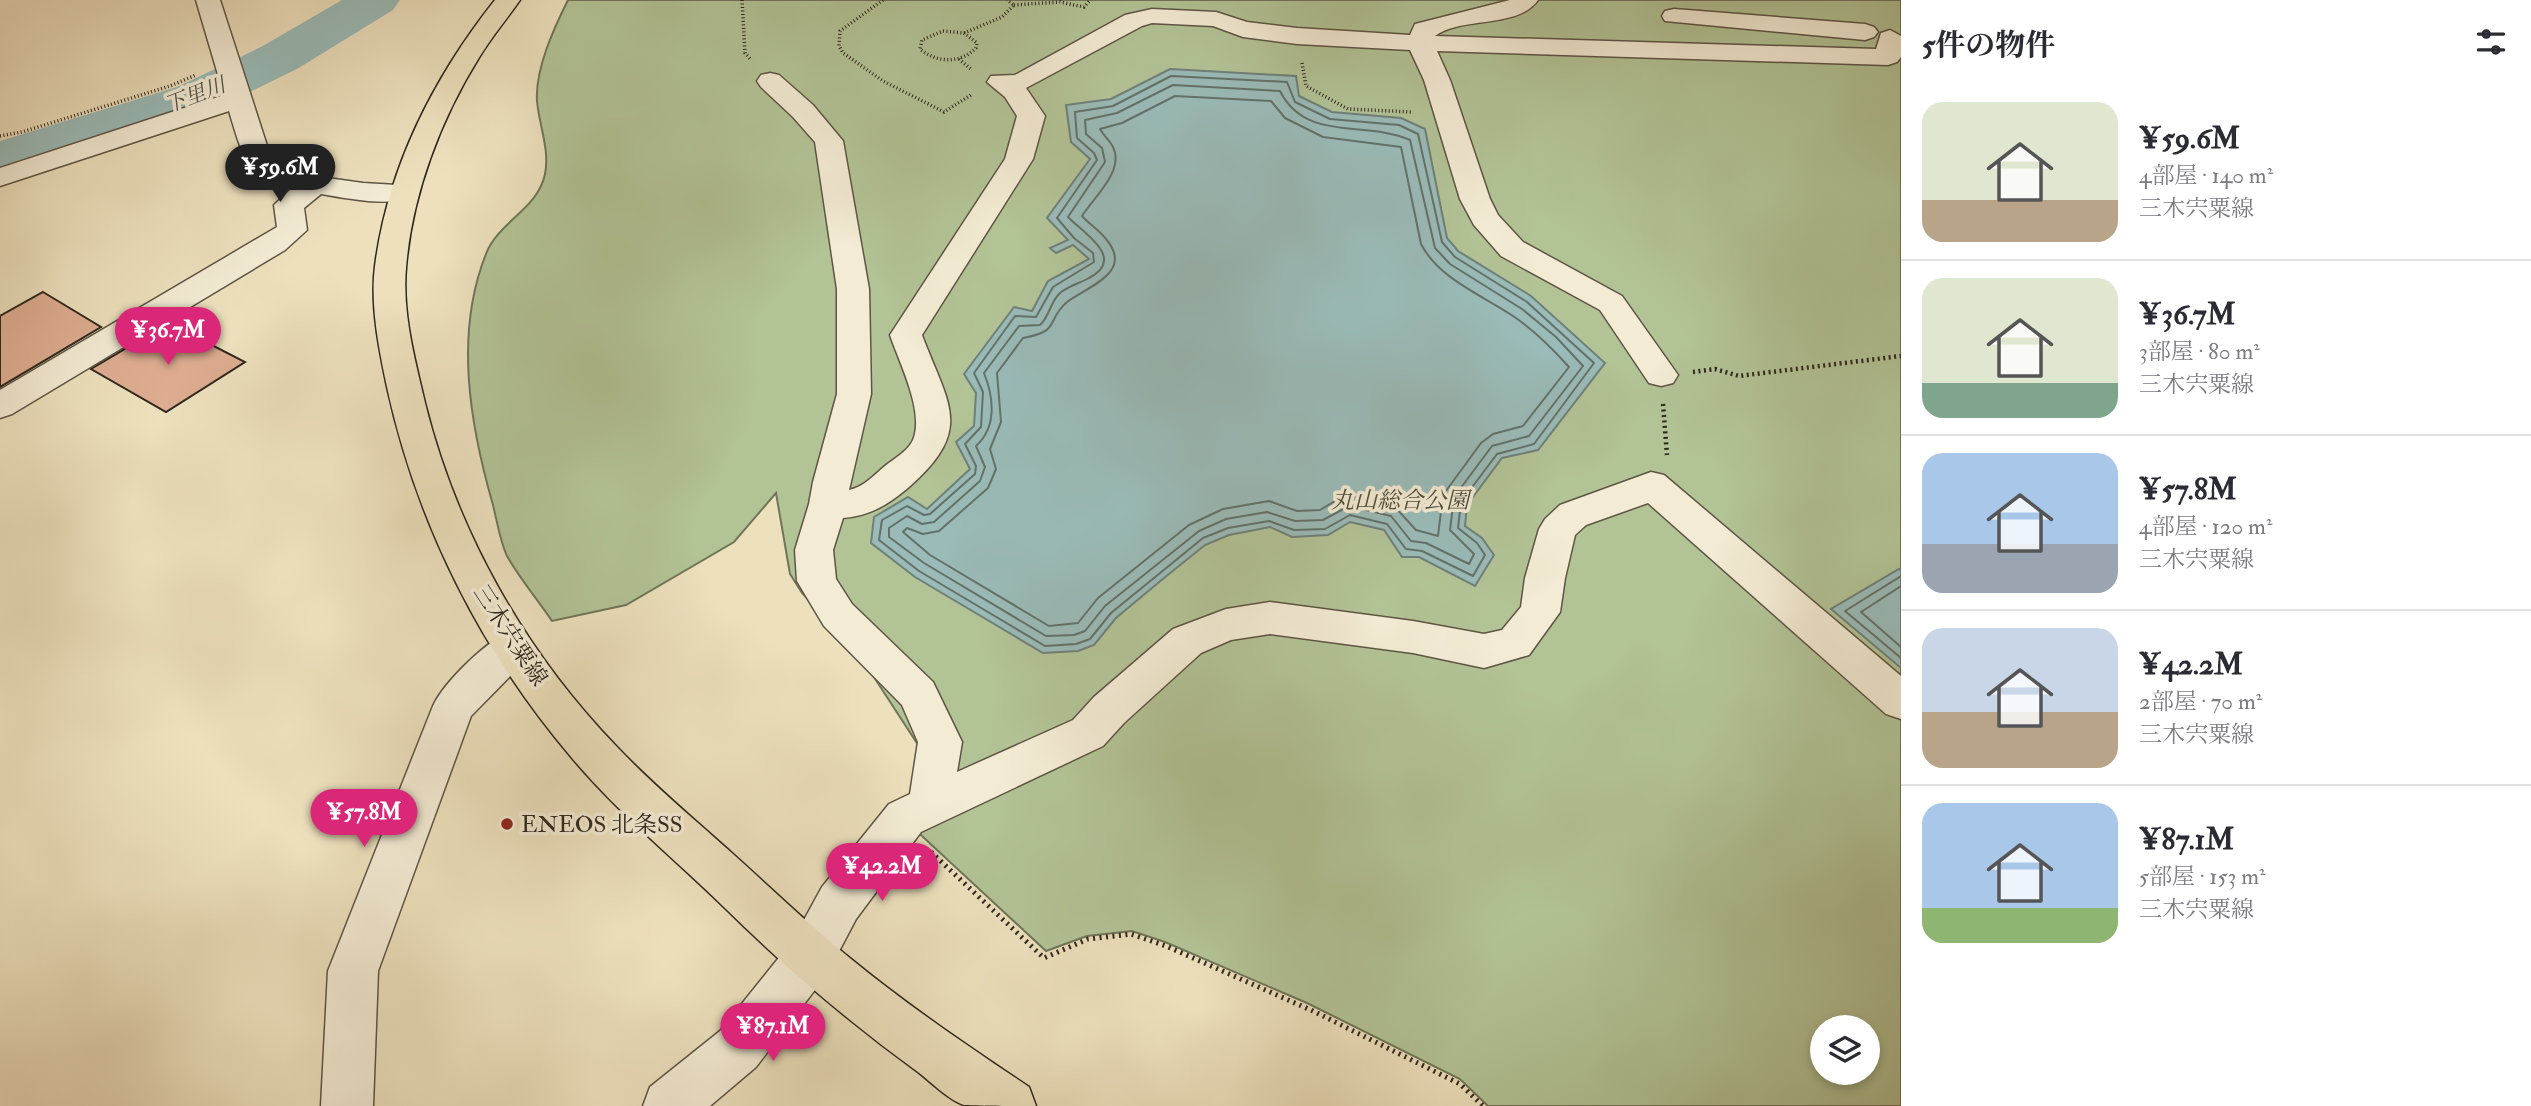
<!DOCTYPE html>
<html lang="ja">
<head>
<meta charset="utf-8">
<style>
	body { margin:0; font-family:"IM FELL Double Pica","Noto Serif JP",serif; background:#f7f7f7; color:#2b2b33; height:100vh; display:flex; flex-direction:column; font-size:26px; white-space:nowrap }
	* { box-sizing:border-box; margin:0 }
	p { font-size:23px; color:#7c7c81 }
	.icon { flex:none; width:38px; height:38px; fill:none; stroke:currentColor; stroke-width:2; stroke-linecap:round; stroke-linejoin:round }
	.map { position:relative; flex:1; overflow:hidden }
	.details { display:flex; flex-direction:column; background:#fff; width:630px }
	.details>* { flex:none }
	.buttons { position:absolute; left:1810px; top:1015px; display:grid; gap:14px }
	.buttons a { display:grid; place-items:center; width:70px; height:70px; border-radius:50%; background:#fff; box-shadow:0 4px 10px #0003; font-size:35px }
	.price { position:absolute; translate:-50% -60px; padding:0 16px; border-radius:24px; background:#db2777; color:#fff; font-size:23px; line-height:46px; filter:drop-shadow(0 2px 4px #0008) }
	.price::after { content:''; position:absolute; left:50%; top:42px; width:21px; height:16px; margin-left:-10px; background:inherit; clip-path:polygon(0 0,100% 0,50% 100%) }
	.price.on { background:#222; color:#fff }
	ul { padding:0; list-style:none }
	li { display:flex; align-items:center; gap:21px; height:175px; padding:0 21px }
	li+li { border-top:2px solid #e1e1e2 }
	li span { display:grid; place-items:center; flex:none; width:196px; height:140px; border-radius:21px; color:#555 }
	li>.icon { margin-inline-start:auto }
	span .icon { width:84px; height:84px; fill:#fffc; stroke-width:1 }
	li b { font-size:30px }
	h2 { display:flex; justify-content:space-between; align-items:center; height:84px; padding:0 21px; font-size:30px }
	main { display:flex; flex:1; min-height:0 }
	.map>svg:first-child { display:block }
	.green { fill:#b2c396; stroke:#70755a; stroke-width:2; fill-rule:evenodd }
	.water { fill:#9abbb8; stroke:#6f807a; stroke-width:2 }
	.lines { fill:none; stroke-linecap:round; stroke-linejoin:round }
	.shore { stroke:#64716a; stroke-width:2 }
	.river { fill:#9abbb8; fill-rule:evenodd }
	.building { fill:#dead91; stroke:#2e271d; stroke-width:2 }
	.minor-casing { stroke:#5e5545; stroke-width:3 }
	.major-casing { stroke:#2e271d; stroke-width:3 }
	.path-far2 { stroke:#2e271d; stroke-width:3.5; stroke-dasharray:1 2.5; stroke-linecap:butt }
	.path-far1 { stroke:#2e271d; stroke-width:4.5; stroke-dasharray:2 3.5; stroke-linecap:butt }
	.path { stroke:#2e271d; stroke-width:5; stroke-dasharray:2 4.5; stroke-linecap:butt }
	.minor { fill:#f3ebd4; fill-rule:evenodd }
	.major { fill:#ede0bd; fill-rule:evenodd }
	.poi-dot { fill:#8f2418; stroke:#f3ebd4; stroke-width:2.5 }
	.labels { text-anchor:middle; stroke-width:7; stroke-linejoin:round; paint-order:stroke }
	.far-water-label { font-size:21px; font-style:italic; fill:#4e534c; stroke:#f3ebd4 }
	.park-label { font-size:23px; font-style:italic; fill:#4f4e3b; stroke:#f3ebd4 }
	.street-label { font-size:23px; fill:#2e271d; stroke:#f3ebd4 }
	.poi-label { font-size:23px; fill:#2e271d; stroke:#f3ebd4; text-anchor:start }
</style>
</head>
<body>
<main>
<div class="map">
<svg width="1901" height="1106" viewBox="0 0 1901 1106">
	<rect width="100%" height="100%" fill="#ede0bd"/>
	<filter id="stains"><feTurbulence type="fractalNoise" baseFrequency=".00286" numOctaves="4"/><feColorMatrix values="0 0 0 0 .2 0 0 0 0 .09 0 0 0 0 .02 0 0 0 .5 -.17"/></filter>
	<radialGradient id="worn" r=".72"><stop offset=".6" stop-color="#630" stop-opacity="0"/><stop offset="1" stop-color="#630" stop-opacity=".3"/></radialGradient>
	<path class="green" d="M 568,0 L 1901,0 L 1901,1106 L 1488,1106 L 1460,1079 L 1307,1003 L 1165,942 L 1132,931 L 1087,936 L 1046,951 L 909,824 L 922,751 L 857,651 L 802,593 L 790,574 L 776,493 L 734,542 L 626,605 L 552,621 C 538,600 520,579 507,556 C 500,541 497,521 493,505 C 470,425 454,334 486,254 C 498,222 538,209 545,174 C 550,150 539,125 537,101 C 535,69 554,28 568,0 ZM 1822,1027 L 1867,1027 L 1867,1073 L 1822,1073 Z"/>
	<g class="water">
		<path d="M 1170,69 L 1296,76 L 1299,96 L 1332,112 L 1401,118 L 1425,129 L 1447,238 L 1458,251 L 1531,296 L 1605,363 L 1538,450 L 1502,458 L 1467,505 L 1465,526 L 1482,538 L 1494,555 L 1475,586 L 1419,557 L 1402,557 L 1384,530 L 1350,522 L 1328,535 L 1292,537 L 1270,527 L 1229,535 L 1205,545 L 1164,578 L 1116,618 L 1094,645 L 1078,651 L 1043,653 L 915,577 L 871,543 L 874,517 L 908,497 L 927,509 L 970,469 L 956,442 L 974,426 L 976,393 L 964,374 L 1014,307 L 1032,311 L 1048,281 L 1089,259 L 1073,245 L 1056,253 L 1050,248 L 1068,240 L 1047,218 L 1090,159 L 1071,142 L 1066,105 L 1111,99 Z"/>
		<path d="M 1899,569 L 1901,570 L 1901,668 L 1831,609 Z"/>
	</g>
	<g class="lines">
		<g class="shore">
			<path d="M 1171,76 L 1287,82 L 1295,102 L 1330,119 L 1399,125 L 1418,134 L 1442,242 L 1455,257 L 1527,302 L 1594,363 L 1534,444 L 1497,454 L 1461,502 L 1458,528 L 1477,543 L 1485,555 L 1473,576 L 1422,551 L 1406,549 L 1387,524 L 1350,515 L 1325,529 L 1294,530 L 1269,521 L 1228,528 L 1203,538 L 1111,613 L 1090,639 L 1076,644 L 1045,646 L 919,571 L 879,540 L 882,520 L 907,506 L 924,515 L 930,514 L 975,474 L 976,466 L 965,444 L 981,427 L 983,392 L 974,373 L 1015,316 L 1036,317 L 1053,287 L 1094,262 L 1093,253 L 1074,238 L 1057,218 L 1097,160 L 1094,153 L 1077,138 L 1075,112 L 1113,106 Z"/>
			<path d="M 1173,85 L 1280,91 C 1306,143 1366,120 1410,140 L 1435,248 L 1450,264 L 1522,309 L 1556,337 L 1583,366 L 1529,436 L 1492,446 L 1454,497 L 1450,530 L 1474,554 L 1469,564 L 1426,543 L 1411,541 L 1391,516 L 1349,506 L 1323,520 L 1295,521 L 1267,512 L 1226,519 L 1199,531 L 1105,606 L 1085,631 L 1074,635 L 1046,636 L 924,563 L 889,537 L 889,528 L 907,516 L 922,524 L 934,522 L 980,481 L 985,467 L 976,446 C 997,427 994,398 984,373 L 1019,326 L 1040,325 C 1050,316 1050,302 1060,293 C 1068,286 1080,283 1089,278 C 1127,258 1083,233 1068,217 L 1105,162 L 1102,148 L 1086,134 L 1085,120 L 1117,113 Z"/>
			<path d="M 1175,96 L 1271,101 L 1285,118 L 1323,137 L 1401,147 L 1421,244 C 1439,279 1482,295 1513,316 C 1534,330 1552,348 1569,367 L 1523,426 L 1493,434 L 1481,443 L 1443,495 L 1438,536 L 1416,530 L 1394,506 L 1353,496 L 1340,498 L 1320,510 L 1297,511 L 1269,501 L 1223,509 L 1189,525 L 1098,598 L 1078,623 L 1049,626 L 930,555 L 903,532 L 907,528 L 923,534 L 939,531 L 988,488 L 996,469 L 990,449 L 1001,422 L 997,373 L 1023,338 C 1062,331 1045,321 1067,302 C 1086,287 1135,273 1106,239 C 1099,230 1089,224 1082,216 C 1093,198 1125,171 1113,147 C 1110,141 1104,136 1100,129 L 1122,123 Z"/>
			<path d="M 1901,576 L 1845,611 L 1901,658"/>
			<path d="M 1901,586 L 1861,612 L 1901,647"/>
		</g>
		<path class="river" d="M 342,0 L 400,0 L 393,10 L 297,69 L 215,109 L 0,176 L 0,141 L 177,87 L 261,47 Z"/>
	</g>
	<g class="building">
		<path d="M 43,292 L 101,327 L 0,387 L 0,316 Z"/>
		<path d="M 169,323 L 245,362 L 166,412 L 91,369 Z"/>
	</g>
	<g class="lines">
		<g class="minor-casing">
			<g id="minor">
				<path d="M 196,0 L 220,0 L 270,155 L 292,173 L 363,183 L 414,186 L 419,192 L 414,198 C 384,206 351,199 321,194 L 304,208 L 307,230 L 285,250 L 12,414 L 0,418 L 0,390 L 277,227 L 274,205 L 290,190 C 247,183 240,147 229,111 L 0,186 L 0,168 L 224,95 Z"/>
				<path d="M 1510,0 L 1538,0 C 1518,29 1461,16 1435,36 L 1876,49 L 1881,33 L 1890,30 L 1901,36 L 1901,57 L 1897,62 L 1888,65 L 1437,51 L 1450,80 L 1490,199 L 1498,215 L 1523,242 L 1622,296 L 1678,375 L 1673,383 L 1661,386 L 1649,383 L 1600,310 L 1501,256 L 1474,225 L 1460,199 L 1424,80 L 1410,50 L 1297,44 L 1243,37 L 1213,26 L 1152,23 L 1142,26 L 1026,88 L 1045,116 L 1033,159 L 922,335 C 948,405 975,429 909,487 C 889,504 870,516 843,518 L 833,550 L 836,579 L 852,604 L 933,682 L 962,742 L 957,772 L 1073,720 L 1094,697 L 1173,629 L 1226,609 L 1270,602 L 1413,621 L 1484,634 L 1502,630 L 1521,607 L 1525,578 L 1539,529 L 1545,519 L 1560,505 L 1651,472 L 1664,475 L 1901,676 L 1901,719 L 1886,714 L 1648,503 L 1586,525 L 1575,535 L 1565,578 L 1560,612 L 1529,655 L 1484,668 L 1413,653 L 1270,634 L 1231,640 L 1201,653 L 1124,723 L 1103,746 L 921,832 L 856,919 L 827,974 L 756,1067 L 710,1106 L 643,1106 L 650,1087 L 720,1031 L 793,940 L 822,887 L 889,804 L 910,794 L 918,742 L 902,705 L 824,626 L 797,581 L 795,550 L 809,504 L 813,482 L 837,394 L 837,289 L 815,142 L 793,117 L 761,87 L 757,81 L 761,75 L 770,73 L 779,75 L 813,105 L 843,141 L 869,289 L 871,394 L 849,490 C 864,487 874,475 885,466 C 894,459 908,451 913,440 C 925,412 899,362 890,335 L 1005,159 L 1017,116 L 1005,97 L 987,82 L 991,76 L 1015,75 L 1125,15 L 1152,9 L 1216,12 L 1247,22 L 1297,28 L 1410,35 L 1415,24 Z"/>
				<path d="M 1674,9 L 1865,24 L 1874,27 L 1878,32 L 1874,37 L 1865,40 L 1665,21 L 1662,16 L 1665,11 Z"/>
				<path d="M 513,630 L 527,635 L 533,647 L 527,659 L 471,716 L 378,971 L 373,1106 L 321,1106 L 328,971 L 433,706 C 444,682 488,639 513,630 Z"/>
			</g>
		</g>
		<g class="major-casing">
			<path id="major" d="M 495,0 L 520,0 C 507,19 492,36 480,56 C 441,118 412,194 406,268 C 402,313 415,360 425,403 C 457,532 525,652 617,747 C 653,785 694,819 733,854 C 772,889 810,926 851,959 C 907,1005 968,1046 1029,1087 L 1036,1106 C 1021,1106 977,1106 964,1105 C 949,1100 931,1082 918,1072 C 849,1022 786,968 726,909 C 674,858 618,813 572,758 C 481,651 417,524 387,387 C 379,349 370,305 375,266 C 388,167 434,77 495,0 Z"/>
		</g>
		<g class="path-far2">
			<path d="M 742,0 L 745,53 L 751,60"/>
			<path d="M 883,0 L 840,31 L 839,46 L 843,53 L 883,81 L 944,112 L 971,95"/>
			<path d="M 1014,5 L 1060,2 L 1084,7 L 1090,0"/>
			<path d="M 943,31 L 964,33 L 977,43 L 976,48 C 960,64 937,63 920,49 L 922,40 Z"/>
			<path d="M 964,33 L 1002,17 L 1014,5 L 1007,0"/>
			<path d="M 959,59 L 972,70"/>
			<path d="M 1302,63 L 1306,86 L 1348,109 L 1412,112"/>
			<path d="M 0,136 L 22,132 L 170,86 L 196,75"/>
		</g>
		<g class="path-far1">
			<path d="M 1693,372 L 1715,369 L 1739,376 L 1901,356"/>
			<path d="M 1663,404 L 1667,455"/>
		</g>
		<path class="path" d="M 931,852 L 1044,958 L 1088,939 L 1131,934 L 1166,946 L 1313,1011 L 1460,1084 L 1483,1106"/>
		<use href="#minor" class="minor"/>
		<use href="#major" class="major"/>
	</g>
	<circle class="poi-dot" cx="507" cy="824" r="7"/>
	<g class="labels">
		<g class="far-water-label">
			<text transform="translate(195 95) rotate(-21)" y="7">下里川</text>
		</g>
		<g class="park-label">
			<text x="1400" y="508">丸山総合公園</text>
		</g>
		<g class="street-label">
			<text transform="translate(511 635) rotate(57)" y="8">三木宍粟線</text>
		</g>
		<g class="poi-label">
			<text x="521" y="832">ENEOS 北条SS</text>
		</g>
	</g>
	<rect width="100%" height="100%" filter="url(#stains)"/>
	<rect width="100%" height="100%" fill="url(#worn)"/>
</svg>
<div class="buttons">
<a><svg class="icon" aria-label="layers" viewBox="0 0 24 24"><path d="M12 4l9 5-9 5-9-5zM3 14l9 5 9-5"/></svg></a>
</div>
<b class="price on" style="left:280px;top:204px">¥59.6M</b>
<b class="price" style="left:168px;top:367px">¥36.7M</b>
<b class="price" style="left:364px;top:849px">¥57.8M</b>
<b class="price" style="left:882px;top:903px">¥42.2M</b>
<b class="price" style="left:773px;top:1063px">¥87.1M</b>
</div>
<section class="details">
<h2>5件の物件<svg class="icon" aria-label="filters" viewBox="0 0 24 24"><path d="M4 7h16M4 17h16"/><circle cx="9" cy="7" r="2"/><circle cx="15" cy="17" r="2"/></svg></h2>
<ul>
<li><span style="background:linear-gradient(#dfe7d0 70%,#b9a48a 0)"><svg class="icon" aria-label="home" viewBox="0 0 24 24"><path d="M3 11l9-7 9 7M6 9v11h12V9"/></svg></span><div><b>¥59.6M</b><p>4部屋 · 140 m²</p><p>三木宍粟線</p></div></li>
<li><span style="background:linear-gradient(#dfe7d0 75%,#7fa58c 0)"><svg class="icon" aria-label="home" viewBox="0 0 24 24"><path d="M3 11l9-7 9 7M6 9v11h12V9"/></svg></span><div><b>¥36.7M</b><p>3部屋 · 80 m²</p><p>三木宍粟線</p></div></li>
<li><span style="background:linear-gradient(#a9c7e8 65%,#9aa5b1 0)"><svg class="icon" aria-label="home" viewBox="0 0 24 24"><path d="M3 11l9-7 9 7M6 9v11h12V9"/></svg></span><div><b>¥57.8M</b><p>4部屋 · 120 m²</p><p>三木宍粟線</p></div></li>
<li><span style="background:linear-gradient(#c9d6e8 60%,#b9a48a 0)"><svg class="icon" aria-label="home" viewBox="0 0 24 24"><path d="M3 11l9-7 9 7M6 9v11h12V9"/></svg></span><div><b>¥42.2M</b><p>2部屋 · 70 m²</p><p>三木宍粟線</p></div></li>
<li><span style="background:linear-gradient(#a9c7e8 75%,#8fb573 0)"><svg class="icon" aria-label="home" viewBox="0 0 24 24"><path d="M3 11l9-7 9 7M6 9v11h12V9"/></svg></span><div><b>¥87.1M</b><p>5部屋 · 153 m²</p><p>三木宍粟線</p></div></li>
</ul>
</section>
</main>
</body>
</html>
